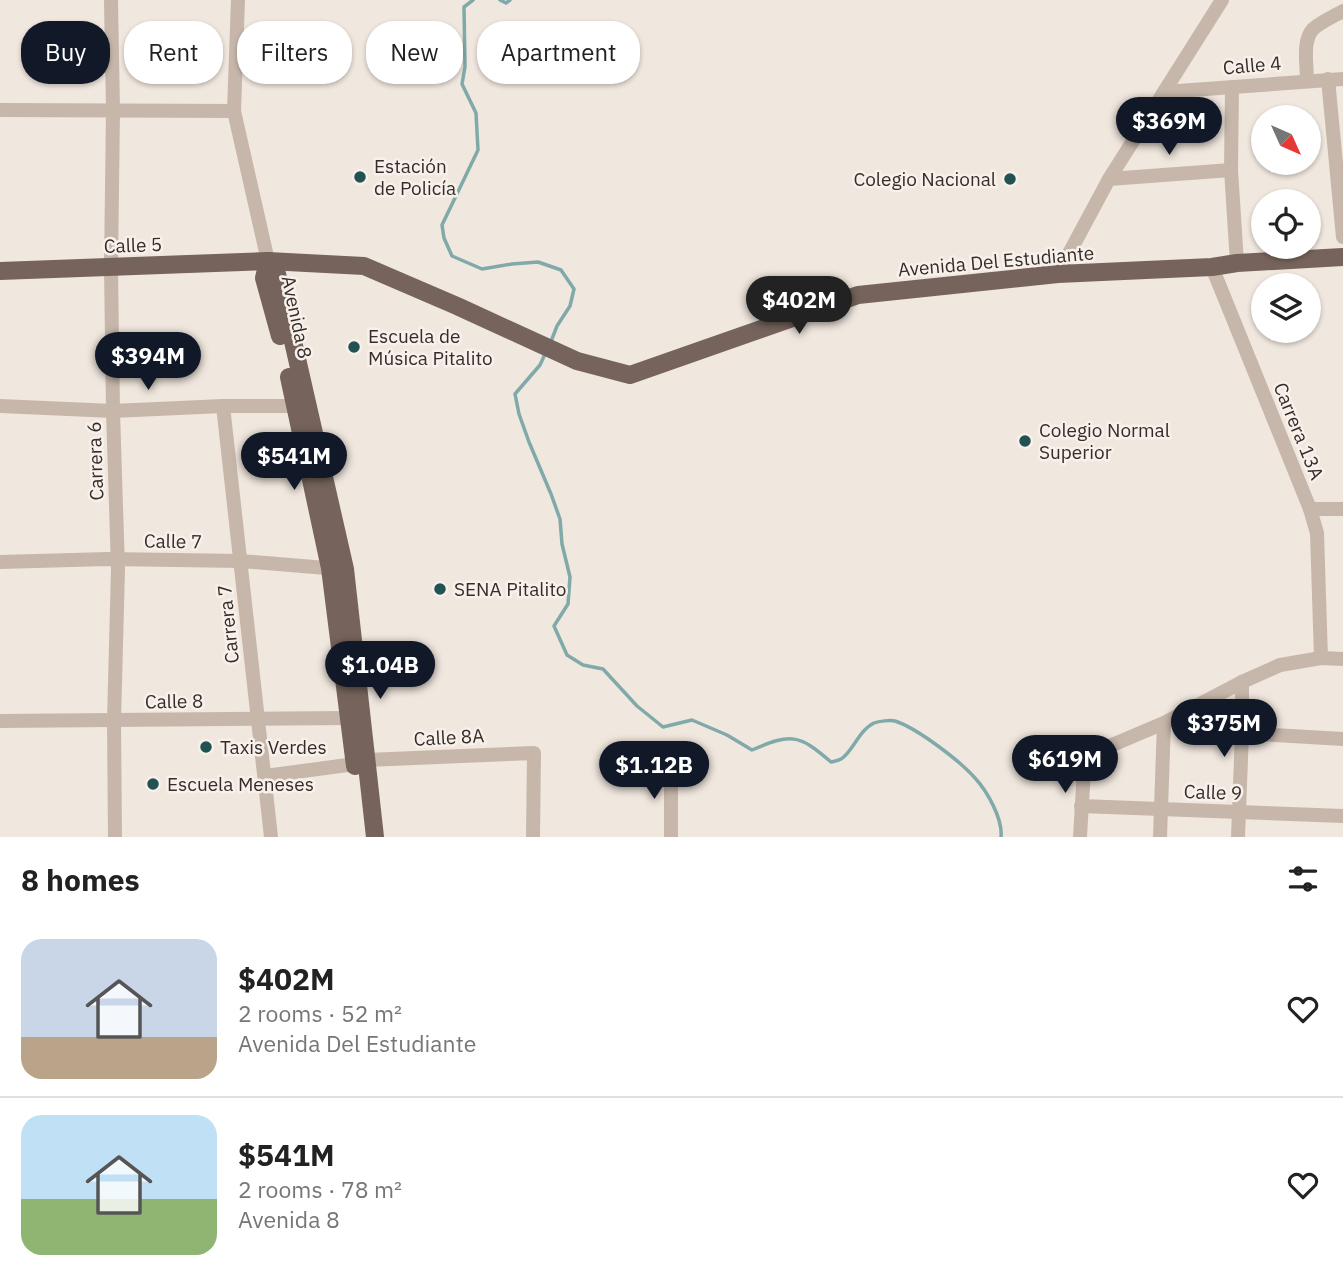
<!DOCTYPE html>
<html lang="en">
<head>
<meta charset="utf-8">
<style>
	body { margin:0; font-family:"IBM Plex Sans",sans-serif; background:#f2f2f2; color:#222; height:100vh; display:flex; flex-direction:column; font-size:26px; white-space:nowrap }
	* { box-sizing:border-box; margin:0 }
	p { font-size:23px; color:#767676 }
	.icon { flex:none; width:38px; height:38px; fill:none; stroke:currentColor; stroke-width:2; stroke-linecap:round; stroke-linejoin:round }
	.map { position:relative; height:837px; overflow:hidden }
	.sheet { display:flex; flex-direction:column; background:#fff; flex:1 }
	.sheet>* { flex:none }
	.hud { position:absolute; left:21px; top:21px; width:700px; height:63px; display:flex; gap:14px }
	.needle { width:46px; rotate:135deg }
	.controls { position:absolute; left:1251px; top:105px; display:grid; gap:14px }
	.controls a { display:grid; place-items:center; width:70px; height:70px; border-radius:50%; background:#fff; box-shadow:0 2px 5px #0004; font-size:35px }
	.price { position:absolute; translate:-50% -60px; padding:0 16px; border-radius:24px; background:#111827; color:#fff; font-size:23px; line-height:46px; filter:drop-shadow(0 2px 4px #0008) }
	.price::after { content:''; position:absolute; left:50%; top:42px; width:21px; height:16px; margin-left:-10px; background:inherit; clip-path:polygon(0 0,100% 0,50% 100%) }
	.price.active { background:#222; color:#fff }
	ul { padding:0; list-style:none }
	li { display:flex; align-items:center; gap:21px; height:175px; padding:0 21px }
	li+li { border-top:2px solid #e0e0e0 }
	li span { display:grid; place-items:center; flex:none; width:196px; height:140px; border-radius:21px; color:#555 }
	li>.icon { margin-inline-start:auto }
	span .icon { width:84px; height:84px; fill:#fffc; stroke-width:1 }
	li b { font-size:30px }
	h2 { display:flex; justify-content:space-between; align-items:center; height:84px; padding:0 21px; font-size:30px }
	.pill { padding:0 24px; border-radius:28px; background:#fff; box-shadow:0 2px 5px #0004; font-size:24px; line-height:63px }
	.pill.active { background:#111827; color:#fff }
	.map>svg:first-child { display:block }
	.lines { fill:none; stroke-linecap:round; stroke-linejoin:round }
	.stream { stroke:#80aaaa; stroke-width:3.5 }
	.minor { stroke:#c7b7ab; stroke-width:14 }
	.major { stroke:#76645c; stroke-width:18 }
	.poi-dot { fill:#235253; stroke:#f8f1eb; stroke-width:2.5 }
	.labels { text-anchor:middle; stroke-width:5; stroke-linejoin:round; paint-order:stroke }
	.street-label { font-size:19px; fill:#362d2a; stroke:#f8f1eb }
	.poi-label { font-size:19px; fill:#362d2a; stroke:#f8f1eb; text-anchor:start }
</style>
</head>
<body>
<div class="map">
<svg width="1343" height="837" viewBox="0 0 1343 837">
	<rect width="100%" height="100%" fill="#f0e7de"/>
	<g class="lines">
		<g class="stream">
			<path d="M 473,0 L 464,7 L 465,67 L 462,84 L 476,113 L 478,150 L 442,225 L 444,238 L 452,256 L 482,269 L 512,264 L 538,262 L 561,270 L 574,289 L 570,306 L 557,326 L 550,344"/>
			<path d="M 500,0 L 506,3 L 510,0"/>
			<path d="M 545,354 L 540,365 L 515,394 L 519,414 L 529,442 L 551,494 L 560,519 L 562,544 L 570,577 L 568,604 L 554,626 L 567,655 L 583,665 L 603,669 L 637,706 L 663,727 L 692,720 L 727,735 L 752,750 C 791,733 799,734 831,762 C 834,761 838,761 841,759 C 852,753 859,730 874,723 C 879,721 890,720 895,721 C 917,728 960,761 975,778 C 987,791 1003,819 1001,837"/>
		</g>
		<g class="minor">
			<path d="M 111,0 L 113,110 L 111,267 L 113,411 L 118,569 L 114,721 L 115,837"/>
			<path d="M 238,0 L 234,111 L 268,261"/>
			<path d="M 1328,79 L 1343,237"/>
			<path d="M 1307,80 C 1307,65 1302,41 1313,29 C 1321,22 1334,16 1343,11"/>
			<path d="M 1232,87 L 1231,170 L 1237,263"/>
			<path d="M 1164,92 L 1343,79"/>
			<path d="M 0,110 L 234,111"/>
			<path d="M 1109,179 L 1231,170"/>
			<path d="M 1212,267 L 1310,509 L 1317,533 L 1321,658"/>
			<path d="M 1058,274 L 1109,179 L 1222,0"/>
			<path d="M 0,406 L 113,411 L 223,406 L 303,406"/>
			<path d="M 223,406 L 271,837"/>
			<path d="M 1310,509 L 1343,509"/>
			<path d="M 0,562 L 108,559 L 241,561 L 338,569"/>
			<path d="M 0,721 L 349,718"/>
			<path d="M 1242,733 L 1343,739"/>
			<path d="M 367,760 L 534,753 L 533,837"/>
			<path d="M 671,766 L 671,837"/>
			<path d="M 265,776 L 355,764"/>
			<path d="M 1081,806 L 1343,816"/>
			<path d="M 1080,837 L 1084,769 L 1088,761 L 1105,748 L 1164,723 L 1242,682 L 1280,665 L 1321,658 L 1343,659"/>
			<path d="M 1160,837 L 1164,723"/>
			<path d="M 1238,837 L 1242,733 L 1242,682"/>
		</g>
		<g class="major">
			<path d="M 268,261 L 277,274 L 287,315 L 345,569 L 375,837"/>
			<path d="M 268,261 L 264,278 L 280,336"/>
			<path d="M 0,271 L 268,261 L 364,266 L 457,306 L 577,361 L 630,375 L 858,295 L 1058,274 L 1212,267 L 1237,263 L 1343,257"/>
			<path d="M 289,377 L 330,568 L 355,766"/>
		</g>
	</g>
	<g class="poi-dot">
		<circle cx="360" cy="177" r="7"/>
		<circle cx="1010" cy="179" r="7"/>
		<circle cx="354" cy="347" r="7"/>
		<circle cx="1025" cy="441" r="7"/>
		<circle cx="440" cy="589" r="7"/>
		<circle cx="206" cy="747" r="7"/>
		<circle cx="153" cy="784" r="7"/>
	</g>
	<g class="labels">
		<g class="street-label">
			<text transform="translate(1252 65) rotate(-5)" y="7">Calle 4</text>
			<text transform="translate(133 245) rotate(-2)" y="7">Calle 5</text>
			<text transform="translate(996 261) rotate(-5)" y="7">Avenida Del Estudiante</text>
			<text transform="translate(297 317) rotate(78)" y="7">Avenida 8</text>
			<text transform="translate(1299 431) rotate(68)" y="7">Carrera 13A</text>
			<text transform="translate(95 461) rotate(-92)" y="7">Carrera 6</text>
			<text transform="translate(173 541) rotate(1)" y="7">Calle 7</text>
			<text transform="translate(228 624) rotate(-96)" y="7">Carrera 7</text>
			<text transform="translate(174 701) rotate(-1)" y="7">Calle 8</text>
			<text transform="translate(449 737) rotate(-3)" y="7">Calle 8A</text>
			<text transform="translate(1213 792) rotate(2)" y="7">Calle 9</text>
		</g>
		<g class="poi-label">
			<text x="374" y="173">Estación<tspan x="374" dy="22">de Policía</tspan></text>
			<text x="996" y="186" text-anchor="end">Colegio Nacional</text>
			<text x="368" y="343">Escuela de<tspan x="368" dy="22">Música Pitalito</tspan></text>
			<text x="1039" y="437">Colegio Normal<tspan x="1039" dy="22">Superior</tspan></text>
			<text x="454" y="596">SENA Pitalito</text>
			<text x="220" y="754">Taxis Verdes</text>
			<text x="167" y="791">Escuela Meneses</text>
		</g>
	</g>
</svg>
<div class="controls">
<a><svg class="needle" viewBox="-14 -14 28 28"><path d="M0-13l5 13h-10z" fill="#e53935"/><path d="M0 13l5-13h-10z" fill="#767676"/></svg></a>
<a><svg class="icon" aria-label="locate" viewBox="0 0 24 24"><circle cx="12" cy="12" r="6"/><path d="M12 2v4M12 18v4M2 12h4M18 12h4"/></svg></a>
<a><svg class="icon" aria-label="layers" viewBox="0 0 24 24"><path d="M12 4l9 5-9 5-9-5zM3 14l9 5 9-5"/></svg></a>
</div>
<b class="price" style="left:1169px;top:157px">$369M</b>
<b class="price active" style="left:799px;top:336px">$402M</b>
<b class="price" style="left:148px;top:392px">$394M</b>
<b class="price" style="left:294px;top:492px">$541M</b>
<b class="price" style="left:380px;top:701px">$1.04B</b>
<b class="price" style="left:1224px;top:759px">$375M</b>
<b class="price" style="left:1065px;top:795px">$619M</b>
<b class="price" style="left:654px;top:801px">$1.12B</b>
<div class="hud">
<a class="pill active">Buy</a>
<a class="pill">Rent</a>
<a class="pill">Filters</a>
<a class="pill">New</a>
<a class="pill">Apartment</a>
</div>
</div>
<section class="sheet">
<h2>8 homes<svg class="icon" aria-label="filters" viewBox="0 0 24 24"><path d="M4 7h16M4 17h16"/><circle cx="9" cy="7" r="2"/><circle cx="15" cy="17" r="2"/></svg></h2>
<ul>
<li><span style="background:linear-gradient(#c9d6e8 70%,#b9a48a 0)"><svg class="icon" aria-label="home" viewBox="0 0 24 24"><path d="M3 11l9-7 9 7M6 9v11h12V9"/></svg></span><div><b>$402M</b><p>2 rooms · 52 m²</p><p>Avenida Del Estudiante</p></div><svg class="icon" aria-label="heart" viewBox="0 0 24 24"><path d="M12 20l-8-8c-3-5 5-10 8-4 3-6 11-1 8 4z"/></svg></li>
<li><span style="background:linear-gradient(#bfe0f5 60%,#8fb573 0)"><svg class="icon" aria-label="home" viewBox="0 0 24 24"><path d="M3 11l9-7 9 7M6 9v11h12V9"/></svg></span><div><b>$541M</b><p>2 rooms · 78 m²</p><p>Avenida 8</p></div><svg class="icon" aria-label="heart" viewBox="0 0 24 24"><path d="M12 20l-8-8c-3-5 5-10 8-4 3-6 11-1 8 4z"/></svg></li>
</ul>
</section>
</body>
</html>
